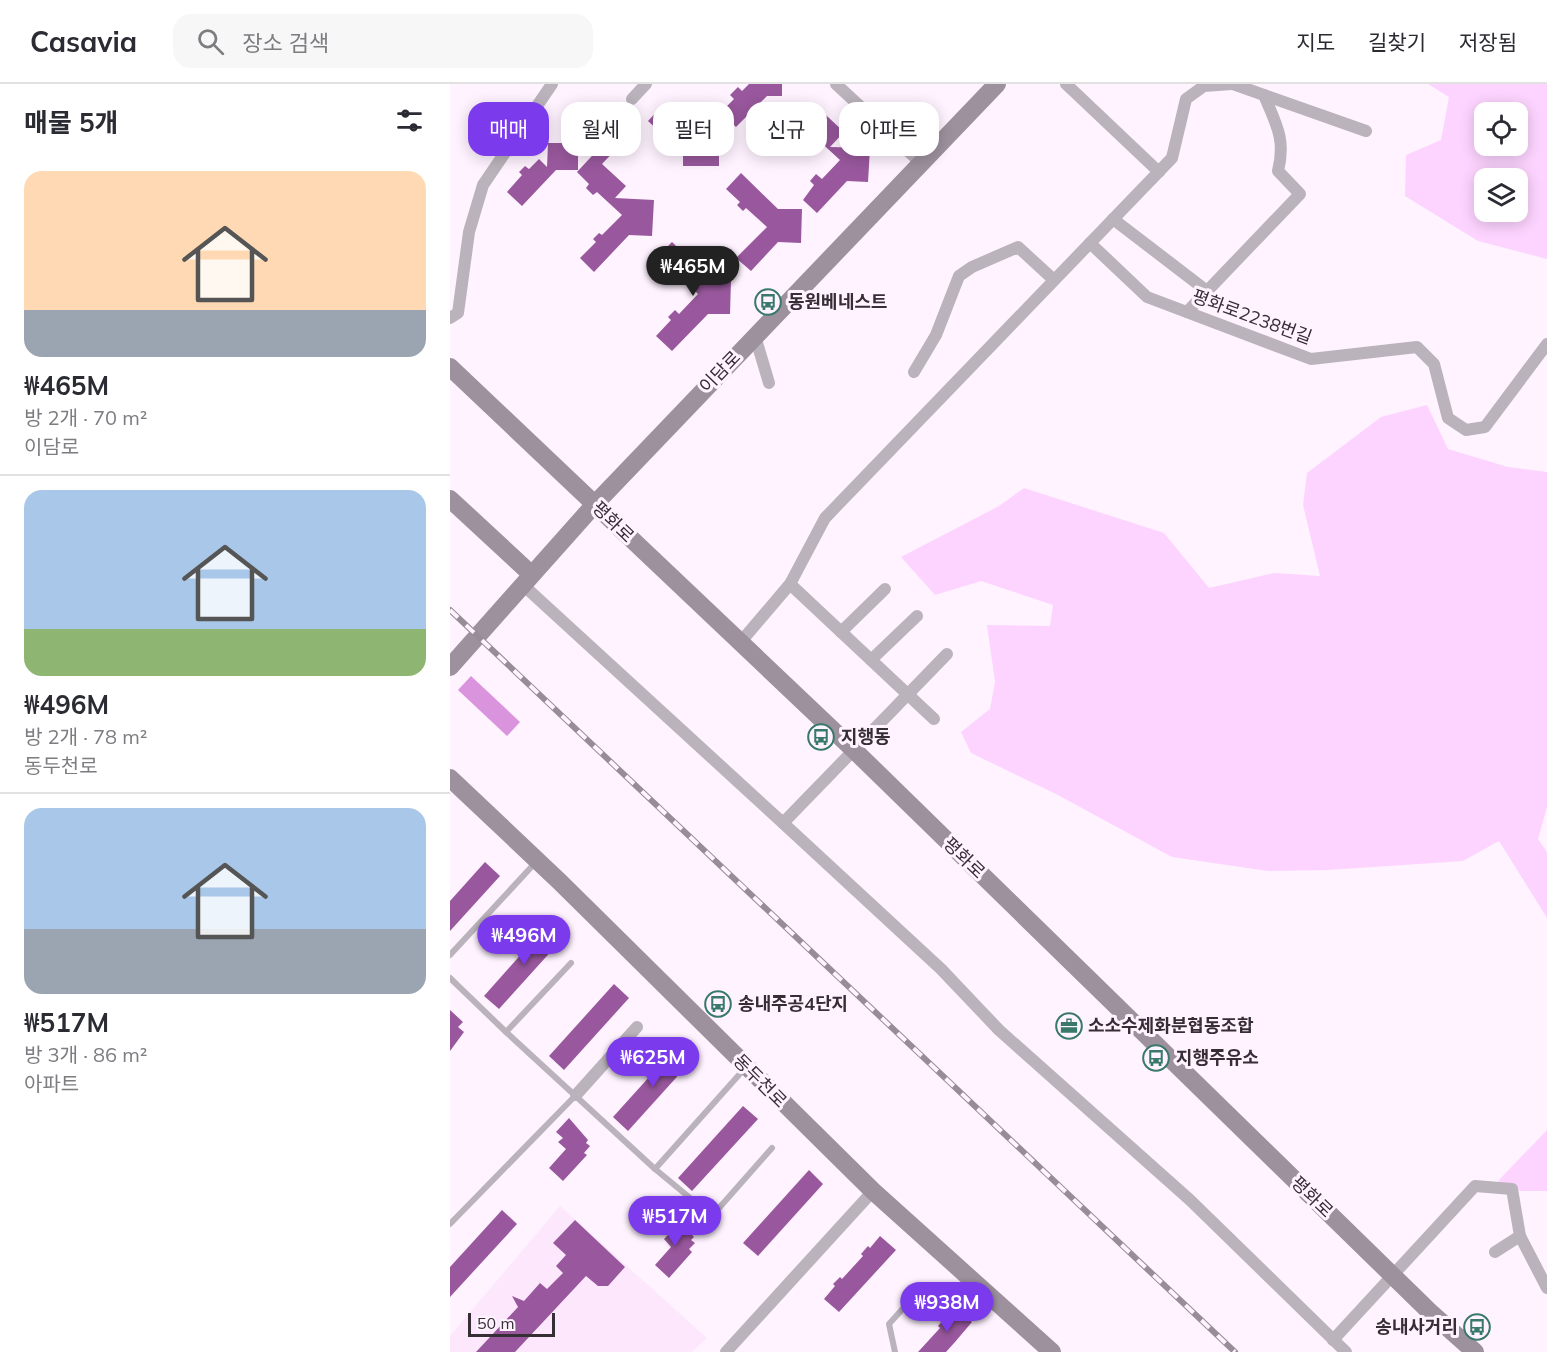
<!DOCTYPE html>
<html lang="ko">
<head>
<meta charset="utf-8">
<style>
	body { margin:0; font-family:Mulish,"Noto Sans KR",sans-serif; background:#f7f7f7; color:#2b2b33; height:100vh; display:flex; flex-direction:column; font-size:22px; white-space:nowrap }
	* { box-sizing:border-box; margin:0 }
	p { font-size:20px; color:#7c7c81 }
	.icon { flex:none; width:33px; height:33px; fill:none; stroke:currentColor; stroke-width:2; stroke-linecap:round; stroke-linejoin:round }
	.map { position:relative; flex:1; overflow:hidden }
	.panel { display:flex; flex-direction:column; background:#fff; width:450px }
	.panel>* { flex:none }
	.top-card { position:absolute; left:18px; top:18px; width:570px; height:54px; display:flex; gap:12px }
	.fabs { position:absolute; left:1024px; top:18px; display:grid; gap:12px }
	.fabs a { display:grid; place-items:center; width:54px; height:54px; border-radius:12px; background:#fff; box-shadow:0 3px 15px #0003; font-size:30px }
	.scale { position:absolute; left:18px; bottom:15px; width:87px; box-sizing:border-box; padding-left:6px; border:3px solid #352e35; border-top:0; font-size:16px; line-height:21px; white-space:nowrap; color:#352e35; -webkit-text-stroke:4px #fff3ff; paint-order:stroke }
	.price { position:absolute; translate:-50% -51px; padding:0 14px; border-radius:21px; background:#7c3aed; color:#fff; font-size:20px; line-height:39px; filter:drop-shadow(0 2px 3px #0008) }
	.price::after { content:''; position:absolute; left:50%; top:36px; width:18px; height:14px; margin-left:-9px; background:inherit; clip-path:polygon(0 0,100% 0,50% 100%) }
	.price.active { background:#222; color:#fff }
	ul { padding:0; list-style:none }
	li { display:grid; align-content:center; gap:12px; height:318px; padding:0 24px }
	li+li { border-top:2px solid #e1e1e2 }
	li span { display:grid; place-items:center; height:186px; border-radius:18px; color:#555 }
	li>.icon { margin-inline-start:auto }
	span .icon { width:108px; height:108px; fill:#fffc; stroke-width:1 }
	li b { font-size:26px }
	h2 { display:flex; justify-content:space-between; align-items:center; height:72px; padding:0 24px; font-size:26px }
	.tag { padding:0 21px; border-radius:18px; background:#fff; box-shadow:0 3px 15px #0003; font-size:21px; line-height:54px }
	.tag.active { background:#7c3aed; color:#fff }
	header { display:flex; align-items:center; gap:36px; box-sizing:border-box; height:84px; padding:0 30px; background:#fff; border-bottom:2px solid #e1e1e2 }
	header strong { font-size:28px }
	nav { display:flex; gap:33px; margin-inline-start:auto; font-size:21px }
	.search { width:420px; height:54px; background:#f7f7f7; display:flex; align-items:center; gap:15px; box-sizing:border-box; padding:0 21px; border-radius:18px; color:#7c7c81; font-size:22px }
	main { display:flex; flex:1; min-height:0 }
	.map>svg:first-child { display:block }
	.built { fill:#fce7fc }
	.green { fill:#fdd4ff; fill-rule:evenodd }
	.water { fill:#da94dd }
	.building { fill:#99589d }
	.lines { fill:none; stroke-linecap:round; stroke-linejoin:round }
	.lane { stroke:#bbb3bb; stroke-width:6 }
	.street { stroke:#bbb3bb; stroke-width:12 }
	.secondary { stroke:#9e919e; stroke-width:18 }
	.rail-casing { stroke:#968d96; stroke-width:6 }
	.rail { stroke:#fff3ff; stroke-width:4; stroke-dasharray:11; stroke-linecap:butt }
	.labels { text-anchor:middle; stroke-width:6; stroke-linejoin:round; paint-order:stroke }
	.poi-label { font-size:18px; font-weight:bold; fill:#352e35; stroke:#fff3ff; text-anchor:start }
	.street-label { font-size:18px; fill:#352e35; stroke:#fff3ff }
</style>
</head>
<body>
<header>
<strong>Casavia</strong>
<div class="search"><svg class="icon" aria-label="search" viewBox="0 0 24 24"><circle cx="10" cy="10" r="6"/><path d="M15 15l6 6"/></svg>장소 검색</div>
<nav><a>지도</a><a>길찾기</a><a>저장됨</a></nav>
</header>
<main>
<section class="panel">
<h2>매물 5개<svg class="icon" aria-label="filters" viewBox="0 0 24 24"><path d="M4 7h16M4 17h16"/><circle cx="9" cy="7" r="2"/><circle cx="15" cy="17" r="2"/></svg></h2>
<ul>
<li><span style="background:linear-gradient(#ffd9b3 75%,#9aa5b1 0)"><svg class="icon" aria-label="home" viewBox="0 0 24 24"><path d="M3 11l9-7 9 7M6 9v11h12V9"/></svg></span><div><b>₩465M</b><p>방 2개 · 70 m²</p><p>이담로</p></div></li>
<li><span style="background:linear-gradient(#a9c7e8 75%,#8fb573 0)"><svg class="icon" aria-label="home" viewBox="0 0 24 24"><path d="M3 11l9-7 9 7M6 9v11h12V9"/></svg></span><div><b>₩496M</b><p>방 2개 · 78 m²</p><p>동두천로</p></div></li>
<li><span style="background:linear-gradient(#a9c7e8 65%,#9aa5b1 0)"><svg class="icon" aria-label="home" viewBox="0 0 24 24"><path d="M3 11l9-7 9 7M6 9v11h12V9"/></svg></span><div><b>₩517M</b><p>방 3개 · 86 m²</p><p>아파트</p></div></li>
</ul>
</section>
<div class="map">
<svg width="1097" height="1268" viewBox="0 0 1097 1268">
	<rect width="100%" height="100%" fill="#fff3ff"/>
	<path class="built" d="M 110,1122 L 257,1254 L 242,1268 L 0,1268 L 0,1252 Z"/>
	<g class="green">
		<path d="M 978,0 L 1097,0 L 1097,175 L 1028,157 L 955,112 L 956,71 L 991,56 L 999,13 ZM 1035,28 L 1068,28 L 1068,62 L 1035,62 ZM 1035,94 L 1068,94 L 1068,128 L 1035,128 Z"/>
		<path d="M 977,321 L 998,365 L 1058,383 L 1097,388 L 1097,723 L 1088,755 L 1097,768 L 1097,834 L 1049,757 L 1013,777 L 878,786 L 818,787 L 722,773 L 606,710 L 521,669 L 511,648 L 540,625 L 545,598 L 537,541 L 600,542 L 603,521 L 531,497 L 485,511 L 451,473 L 549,422 L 574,404 L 714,449 L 759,504 L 824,489 L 870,492 L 853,421 L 857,389 L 931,333 Z"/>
		<path d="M 1097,1046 L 1097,1107 L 1071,1107 L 1048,1097 Z"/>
	</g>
	<path class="water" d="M 21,592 L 70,638 L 57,652 L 8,606 Z"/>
	<g class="building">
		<path d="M 299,0 L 332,0 L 332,12 L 317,12 L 286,43 L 271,28 L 284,15 L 280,11 L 288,3 L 292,7 Z"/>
		<path d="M 363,19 L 394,48 L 380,63 L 420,64 L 418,98 L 397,97 L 367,129 L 353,116 L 364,101 L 360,97 L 366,90 L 372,95 L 390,76 L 366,54 L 362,59 L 355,53 L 360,48 L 347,36 Z"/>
		<path d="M 212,22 L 244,52 L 255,53 L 255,57 L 269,56 L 269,82 L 233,82 L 233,71 L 216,55 L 213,58 L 207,52 L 210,48 L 198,37 Z"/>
		<path d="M 152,26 L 172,45 L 158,59 L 139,40 Z"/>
		<path d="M 98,59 L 128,59 L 128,86 L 106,86 L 72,122 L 57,108 L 72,91 L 69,88 L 75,82 L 79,85 L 89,75 L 97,83 Z"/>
		<path d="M 154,59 L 171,60 L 152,80 L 176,102 L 165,114 L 204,116 L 202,152 L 179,151 L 144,188 L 130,174 L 146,158 L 143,155 L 149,149 L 152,151 L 172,131 L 147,108 L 143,111 L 136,104 L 139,100 L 127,88 Z"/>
		<path d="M 291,89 L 328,125 L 352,125 L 351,159 L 328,158 L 301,187 L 286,174 L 317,143 L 296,124 L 293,127 L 287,121 L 290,118 L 276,105 Z"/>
		<path d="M 222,158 L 260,195 L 281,196 L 280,230 L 258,230 L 222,267 L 206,252 L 221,236 L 218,233 L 225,226 L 229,230 L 248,210 L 229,191 L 225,196 L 218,189 L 221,185 L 208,172 Z"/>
		<path d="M 35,778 L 50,792 L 0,847 L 0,817 Z"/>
		<path d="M 99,839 L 114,853 L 49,925 L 34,912 Z"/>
		<path d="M 164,900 L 179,914 L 114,986 L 99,972 Z"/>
		<path d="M 0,926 L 13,938 L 8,943 L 14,948 L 0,967 Z"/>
		<path d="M 228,961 L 243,975 L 178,1047 L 163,1033 Z"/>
		<path d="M 293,1022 L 308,1035 L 242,1107 L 228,1094 Z"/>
		<path d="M 119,1034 L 138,1056 L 136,1059 L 140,1062 L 134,1069 L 137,1071 L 113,1097 L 99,1084 L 116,1065 L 108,1058 L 113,1054 L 106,1048 Z"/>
		<path d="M 359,1086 L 373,1100 L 308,1172 L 293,1159 Z"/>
		<path d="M 52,1126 L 67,1140 L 0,1213 L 0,1183 Z"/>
		<path d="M 224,1131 L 244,1153 L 241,1156 L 245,1159 L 239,1165 L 242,1168 L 219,1194 L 205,1181 L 221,1163 L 214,1155 L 218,1151 L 212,1145 Z"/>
		<path d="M 125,1136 L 175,1183 L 158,1202 L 148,1202 L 136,1192 L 65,1268 L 26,1268 L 68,1223 L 62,1212 L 74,1217 L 90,1199 L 97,1205 L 113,1189 L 106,1182 L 116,1171 L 103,1159 Z"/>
		<path d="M 430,1152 L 446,1166 L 389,1228 L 374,1215 L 385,1202 L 383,1200 L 390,1193 L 392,1195 L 413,1172 L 411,1170 L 418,1162 L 420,1164 Z"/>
		<path d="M 507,1225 L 522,1238 L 505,1258 L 496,1268 L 468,1268 L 490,1244 L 488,1242 L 495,1234 L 497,1236 Z"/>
	</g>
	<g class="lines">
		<g class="lane">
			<path d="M 0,871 L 85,779"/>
			<path d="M 121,879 L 56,948 L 205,1085"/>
			<path d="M 0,894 L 56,948"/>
			<path d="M 296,983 L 205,1085 L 262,1132 L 322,1064"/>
			<path d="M 0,1140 L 126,1011"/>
			<path d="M 445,1268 L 439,1240 L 466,1210"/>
		</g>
		<g class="street">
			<path d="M 386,0 L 470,78"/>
			<path d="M 616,0 L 709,88"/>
			<path d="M 783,0 L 916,47"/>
			<path d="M 182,15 L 196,0"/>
			<path d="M 663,135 L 757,207"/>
			<path d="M 640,159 L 697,213 L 861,275 L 967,263 L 984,280 L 998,334 L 1016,346 L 1035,343 L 1097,260"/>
			<path d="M 737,228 L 850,110 L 828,87 C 836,55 826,40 814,11"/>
			<path d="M 0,234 L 8,229 L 19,148 L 33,101 L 102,0"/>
			<path d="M 305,252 L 319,299"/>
			<path d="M 464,288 L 486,251 L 509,192 L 522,183 L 568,163 L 604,196"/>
			<path d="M 72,500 L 333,739"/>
			<path d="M 340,500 L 484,635"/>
			<path d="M 391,548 L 435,505"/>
			<path d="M 289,560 L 340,500 L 375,434 L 722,74 L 736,15 L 754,2 L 782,0"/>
			<path d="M 497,570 L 333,739 L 491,885 L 549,946 L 740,1116 L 896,1268"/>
			<path d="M 421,576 L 467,532"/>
			<path d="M 126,1011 L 187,943"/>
			<path d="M 1045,1168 L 1070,1152"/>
			<path d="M 883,1256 L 1025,1102 L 1062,1105 L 1070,1152 L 1097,1204"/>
			<path d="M 276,1268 L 423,1107"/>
		</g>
		<g class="secondary">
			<path d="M 0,283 L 405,667 L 980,1228 L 1025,1268"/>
			<path d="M 0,415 L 81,490"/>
			<path d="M 0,583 L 145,420 L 547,0"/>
			<path d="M 0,694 L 110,798 L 423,1107 L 602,1268"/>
		</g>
		<g class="rail-casing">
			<path id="rail" d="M 0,526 L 785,1268"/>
		</g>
		<use href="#rail" class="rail"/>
	</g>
	<defs>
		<g id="bus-ring" transform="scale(1.35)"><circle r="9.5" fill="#fff3ff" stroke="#387969" stroke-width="1.5"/><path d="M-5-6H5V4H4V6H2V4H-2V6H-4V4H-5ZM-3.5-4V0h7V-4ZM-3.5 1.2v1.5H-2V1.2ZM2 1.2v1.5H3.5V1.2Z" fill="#387969"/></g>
		<g id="office-ring" transform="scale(1.35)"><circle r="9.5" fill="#fff3ff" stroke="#387969" stroke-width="1.5"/><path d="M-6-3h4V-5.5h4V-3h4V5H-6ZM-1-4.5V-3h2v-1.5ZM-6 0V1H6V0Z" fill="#387969"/></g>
	</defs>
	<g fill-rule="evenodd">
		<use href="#bus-ring" x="318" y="218"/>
		<use href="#bus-ring" x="371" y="653"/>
		<use href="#bus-ring" x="268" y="920"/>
		<use href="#office-ring" x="619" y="942"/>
		<use href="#bus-ring" x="706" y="974"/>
		<use href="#bus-ring" x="1027" y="1243"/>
	</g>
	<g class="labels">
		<g class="poi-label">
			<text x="338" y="224">동원베네스트</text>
			<text x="391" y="659">지행동</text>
			<text x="288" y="926">송내주공4단지</text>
			<text x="638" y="948">소소수제화분협동조합</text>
			<text x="726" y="980">지행주유소</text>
			<text x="1008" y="1249" text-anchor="end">송내사거리</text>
		</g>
		<g class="street-label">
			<text transform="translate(802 233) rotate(20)" y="6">평화로2238번길</text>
			<text transform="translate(270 288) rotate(-46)" y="6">이담로</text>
			<text transform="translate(163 438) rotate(44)" y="6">평화로</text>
			<text transform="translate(514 774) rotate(44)" y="6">평화로</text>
			<text transform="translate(310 997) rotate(45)" y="6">동두천로</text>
			<text transform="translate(862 1113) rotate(44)" y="6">평화로</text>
		</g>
	</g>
</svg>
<div class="fabs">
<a><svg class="icon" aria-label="locate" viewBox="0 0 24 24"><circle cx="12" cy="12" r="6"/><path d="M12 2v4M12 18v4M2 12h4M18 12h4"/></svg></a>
<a><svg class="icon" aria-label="layers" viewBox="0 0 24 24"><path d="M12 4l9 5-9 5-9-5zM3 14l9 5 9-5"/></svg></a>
</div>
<div class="scale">50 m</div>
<b class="price active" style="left:243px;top:213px">₩465M</b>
<b class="price" style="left:74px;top:882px">₩496M</b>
<b class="price" style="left:203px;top:1004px">₩625M</b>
<b class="price" style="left:225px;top:1163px">₩517M</b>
<b class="price" style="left:497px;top:1249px">₩938M</b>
<div class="top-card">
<a class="tag active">매매</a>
<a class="tag">월세</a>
<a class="tag">필터</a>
<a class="tag">신규</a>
<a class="tag">아파트</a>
</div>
</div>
</main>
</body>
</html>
